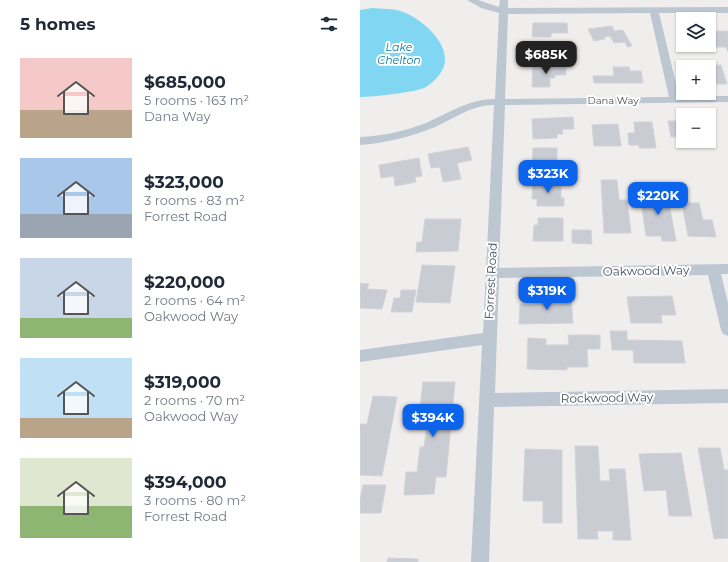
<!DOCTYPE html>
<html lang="en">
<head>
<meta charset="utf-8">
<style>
	body { margin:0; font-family:Montserrat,sans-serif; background:#f6f6f7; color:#1f2937; height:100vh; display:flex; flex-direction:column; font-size:15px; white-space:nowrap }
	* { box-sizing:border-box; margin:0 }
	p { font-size:13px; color:#747a83 }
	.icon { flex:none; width:22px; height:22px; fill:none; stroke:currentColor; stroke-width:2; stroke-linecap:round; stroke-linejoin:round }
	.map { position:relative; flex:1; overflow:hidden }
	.drawer { display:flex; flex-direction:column; background:#fff; width:360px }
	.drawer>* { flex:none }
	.tools { position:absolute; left:316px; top:12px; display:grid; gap:8px }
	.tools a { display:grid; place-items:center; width:40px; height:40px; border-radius:0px; background:#fff; box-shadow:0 1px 3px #0004; font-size:20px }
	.price { position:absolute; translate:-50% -34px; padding:0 9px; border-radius:8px; background:#0c63ec; color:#fff; font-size:13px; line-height:26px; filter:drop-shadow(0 1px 2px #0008) }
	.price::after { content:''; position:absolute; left:50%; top:24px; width:12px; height:9px; margin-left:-6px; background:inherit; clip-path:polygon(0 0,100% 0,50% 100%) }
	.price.current { background:#222; color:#fff }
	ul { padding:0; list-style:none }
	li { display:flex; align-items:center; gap:12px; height:100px; padding:0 20px }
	li span { display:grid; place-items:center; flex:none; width:112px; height:80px; border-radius:0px; color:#555 }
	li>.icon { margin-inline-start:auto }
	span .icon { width:48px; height:48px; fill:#fffc; stroke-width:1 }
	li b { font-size:17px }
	h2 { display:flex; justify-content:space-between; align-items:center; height:48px; padding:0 20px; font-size:17px }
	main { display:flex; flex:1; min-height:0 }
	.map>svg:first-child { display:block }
	.water { fill:#81d6f2 }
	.building { fill:#c9ccd3; stroke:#d1d3da }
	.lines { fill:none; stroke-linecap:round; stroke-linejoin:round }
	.street { fill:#bdc7d1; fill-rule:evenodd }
	.labels { text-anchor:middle; stroke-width:4; stroke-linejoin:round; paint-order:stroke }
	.far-street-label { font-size:10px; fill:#44505c; stroke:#fff }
	.far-water-label { font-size:11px; font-style:italic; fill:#037faa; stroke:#fff }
	.street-label { font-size:12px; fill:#44505c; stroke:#fff }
</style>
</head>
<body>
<main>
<section class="drawer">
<h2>5 homes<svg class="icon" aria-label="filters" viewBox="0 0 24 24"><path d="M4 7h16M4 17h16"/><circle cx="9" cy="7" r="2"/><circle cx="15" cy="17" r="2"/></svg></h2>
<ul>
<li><span style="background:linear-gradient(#f6c9c9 65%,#b9a48a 0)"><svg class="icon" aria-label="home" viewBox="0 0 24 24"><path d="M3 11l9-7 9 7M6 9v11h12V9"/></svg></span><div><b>$685,000</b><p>5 rooms · 163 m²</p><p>Dana Way</p></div></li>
<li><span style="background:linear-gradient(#a9c7e8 70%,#9aa5b1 0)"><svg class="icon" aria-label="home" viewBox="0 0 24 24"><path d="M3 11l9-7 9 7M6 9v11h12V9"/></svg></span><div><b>$323,000</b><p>3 rooms · 83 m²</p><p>Forrest Road</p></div></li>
<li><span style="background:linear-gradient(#c9d6e8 75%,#8fb573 0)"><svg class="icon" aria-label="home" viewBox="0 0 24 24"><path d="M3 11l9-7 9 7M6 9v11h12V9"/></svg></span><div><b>$220,000</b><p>2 rooms · 64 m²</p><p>Oakwood Way</p></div></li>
<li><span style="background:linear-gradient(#bfe0f5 75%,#b9a48a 0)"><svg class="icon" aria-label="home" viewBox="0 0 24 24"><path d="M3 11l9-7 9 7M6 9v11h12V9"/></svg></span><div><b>$319,000</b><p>2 rooms · 70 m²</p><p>Oakwood Way</p></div></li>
<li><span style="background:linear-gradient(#dfe7d0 60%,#8fb573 0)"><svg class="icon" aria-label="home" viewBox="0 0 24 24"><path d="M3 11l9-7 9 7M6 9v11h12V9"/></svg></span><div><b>$394,000</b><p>3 rooms · 80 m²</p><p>Forrest Road</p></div></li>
</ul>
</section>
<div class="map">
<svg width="368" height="562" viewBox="0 0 368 562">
	<rect width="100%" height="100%" fill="#f0eded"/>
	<path class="water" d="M 12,8 C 22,9 33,8 43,12 C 60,18 86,40 85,60 C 85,71 75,81 66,87 C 59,92 11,97 0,97 L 0,10 Z"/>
	<g class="building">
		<path d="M 173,23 L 207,23 L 208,33 L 191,33 L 191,37 L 172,37 Z"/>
		<path d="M 252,26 L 254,31 L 263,30 L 272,46 L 267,47 L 265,42 L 254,43 L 250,36 L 244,37 L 245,39 L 234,41 L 228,29 Z"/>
		<path d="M 349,28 L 350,31 L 368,31 L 368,52 L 366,47 L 339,47 L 338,45 L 349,45 Z"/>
		<path d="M 174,44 L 198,44 L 199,61 L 174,62 Z"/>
		<path d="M 361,65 L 367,84 L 349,84 L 349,67 L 335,66 Z"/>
		<path d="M 173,67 L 206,67 L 206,75 L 195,75 L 195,78 L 190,78 L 190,87 L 172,87 Z"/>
		<path d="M 253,67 L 269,67 L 270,71 L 281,71 L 283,83 L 234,83 L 233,76 L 254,76 Z"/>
		<path d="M 213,117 L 214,129 L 202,129 L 203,134 L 197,134 L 197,138 L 173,139 L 172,119 Z"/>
		<path d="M 308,121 L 323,121 L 323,137 L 311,137 Z"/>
		<path d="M 274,122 L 292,122 L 296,148 L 279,148 L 279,145 L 269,145 L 268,133 L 275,133 Z"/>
		<path d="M 258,124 L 261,146 L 234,146 L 232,125 Z"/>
		<path d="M 349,138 L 353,138 L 356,147 L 329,147 L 328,141 L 349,141 Z"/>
		<path d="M 108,147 L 112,160 L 97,163 L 101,179 L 83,182 L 80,167 L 71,168 L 68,154 Z"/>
		<path d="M 173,148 L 197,148 L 197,171 L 172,171 Z"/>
		<path d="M 59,158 L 62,176 L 55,177 L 56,182 L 35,186 L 34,176 L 21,178 L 19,165 Z"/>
		<path d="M 186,180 L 201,180 L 201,198 L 204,198 L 204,206 L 177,206 L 177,199 L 172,199 L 173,184 L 186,184 Z"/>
		<path d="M 241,180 L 257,180 L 259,200 L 267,200 L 271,233 L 244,233 Z"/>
		<path d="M 280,193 L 307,193 L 316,241 L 302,241 L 301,236 L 286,236 Z"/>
		<path d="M 322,203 L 339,203 L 343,220 L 352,220 L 356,237 L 328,236 Z"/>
		<path d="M 178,218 L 203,218 L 203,241 L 173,241 L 174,225 L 178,225 Z"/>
		<path d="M 65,219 L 101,219 L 98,251 L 56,252 L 57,242 L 62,242 Z"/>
		<path d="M 212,230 L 231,230 L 232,244 L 212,243 Z"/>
		<path d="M 62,265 L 95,266 L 90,303 L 56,302 Z"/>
		<path d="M 0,283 L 9,284 L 7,289 L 27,290 L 22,309 L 0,308 Z"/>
		<path d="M 41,290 L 56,290 L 52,312 L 31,312 L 34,298 L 40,298 Z"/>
		<path d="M 173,296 L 211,296 L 213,323 L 159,324 L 160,304 L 173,304 Z"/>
		<path d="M 312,296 L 316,315 L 301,315 L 302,323 L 271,323 L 267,297 Z"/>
		<path d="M 250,331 L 267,331 L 267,340 L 322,341 L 325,363 L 274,363 L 273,350 L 252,350 Z"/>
		<path d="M 208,335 L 240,335 L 240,349 L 227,349 L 228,367 L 207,367 L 207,370 L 167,369 L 168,338 L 186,339 L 186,345 L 209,345 Z"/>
		<path d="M 63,382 L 95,382 L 86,477 L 76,477 L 74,494 L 44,495 L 46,472 L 57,472 L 60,447 L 64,447 L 68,418 L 59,418 Z"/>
		<path d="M 13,396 L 37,397 L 22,476 L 0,475 L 0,424 L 7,424 Z"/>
		<path d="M 215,446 L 238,446 L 240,481 L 250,481 L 249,469 L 265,469 L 271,540 L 253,540 L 253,531 L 237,531 L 238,539 L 218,539 Z"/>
		<path d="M 338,448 L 360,448 L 364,470 L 368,470 L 368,538 L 354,539 Z"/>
		<path d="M 165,449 L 202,450 L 202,523 L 183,523 L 183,501 L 163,501 Z"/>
		<path d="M 321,453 L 332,516 L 309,516 L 306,490 L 284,491 L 279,454 Z"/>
		<path d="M 3,485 L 26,485 L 21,513 L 0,513 L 0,500 Z"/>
		<path d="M 28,558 L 58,559 L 58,562 L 27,562 Z"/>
	</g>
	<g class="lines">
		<path class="street" d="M 107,0 L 118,0 L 139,7 L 140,0 L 148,0 L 148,8 L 368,7 L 368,13 L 299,13 L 319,96 L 368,96 L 368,102 L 145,105 L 139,268 L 368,264 L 368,274 L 361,274 L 368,303 L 368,336 L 363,334 L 361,330 L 348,275 L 139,278 L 135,393 L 368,389 L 368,403 L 134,407 L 129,562 L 111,562 L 122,345 L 0,362 L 0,350 L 123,333 L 134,105 C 112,105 95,118 75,127 C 51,137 26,143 0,145 L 0,137 C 23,136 45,131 66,123 C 89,113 109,99 135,99 L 139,13 L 121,8 ZM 290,13 L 309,97 L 145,99 L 148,14 Z"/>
	</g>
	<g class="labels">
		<g class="far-street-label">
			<text x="253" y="104">Dana Way</text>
		</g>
		<g class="far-water-label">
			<text x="39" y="51">Lake<tspan x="39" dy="13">Chelton</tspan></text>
		</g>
		<g class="street-label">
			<text transform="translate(286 271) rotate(-1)" y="4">Oakwood Way</text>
			<text transform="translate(131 281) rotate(-87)" y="4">Forrest Road</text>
			<text transform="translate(247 398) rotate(-1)" y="4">Rockwood Way</text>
		</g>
	</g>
</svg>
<div class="tools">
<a><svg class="icon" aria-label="layers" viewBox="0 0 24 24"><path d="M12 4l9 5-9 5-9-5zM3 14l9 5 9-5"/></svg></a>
<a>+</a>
<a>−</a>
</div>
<b class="price current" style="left:186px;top:75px">$685K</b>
<b class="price" style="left:188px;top:194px">$323K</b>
<b class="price" style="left:298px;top:216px">$220K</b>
<b class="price" style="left:187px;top:311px">$319K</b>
<b class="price" style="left:73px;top:438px">$394K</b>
</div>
</main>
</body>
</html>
